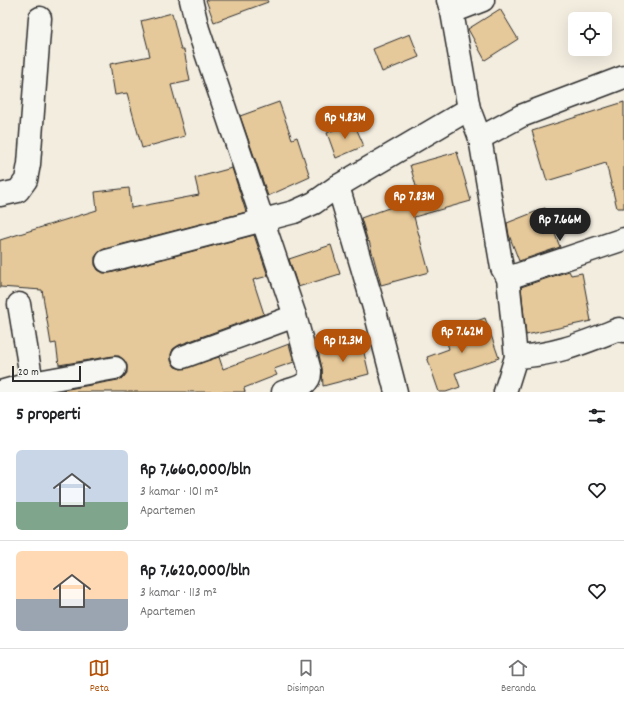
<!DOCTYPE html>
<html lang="id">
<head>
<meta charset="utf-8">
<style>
	body { margin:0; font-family:Dekko,sans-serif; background:#f2f2f2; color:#202124; height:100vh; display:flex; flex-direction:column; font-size:15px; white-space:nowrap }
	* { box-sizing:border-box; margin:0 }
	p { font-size:13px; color:#757577 }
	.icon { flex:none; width:22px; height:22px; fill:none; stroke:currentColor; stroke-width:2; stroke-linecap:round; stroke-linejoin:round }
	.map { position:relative; height:392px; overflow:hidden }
	.side { display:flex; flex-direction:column; background:#fff; flex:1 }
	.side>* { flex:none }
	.buttons { position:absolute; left:568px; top:12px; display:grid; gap:8px }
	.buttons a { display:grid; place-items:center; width:44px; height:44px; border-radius:6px; background:#fff; box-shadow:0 4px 16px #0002; font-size:20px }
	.scale { position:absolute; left:12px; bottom:10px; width:69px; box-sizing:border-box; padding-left:4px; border:2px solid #2b2b2b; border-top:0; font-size:11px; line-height:14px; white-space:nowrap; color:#2b2b2b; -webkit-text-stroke:3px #f6f6f2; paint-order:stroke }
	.price { position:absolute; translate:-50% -34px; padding:0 9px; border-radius:14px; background:#b45309; color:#fff; font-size:13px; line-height:26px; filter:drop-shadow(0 1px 2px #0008) }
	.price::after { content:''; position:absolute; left:50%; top:24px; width:12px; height:9px; margin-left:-6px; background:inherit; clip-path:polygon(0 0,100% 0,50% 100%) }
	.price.selected { background:#222; color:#fff }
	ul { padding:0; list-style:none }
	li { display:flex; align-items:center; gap:12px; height:100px; padding:0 16px }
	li+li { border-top:1px solid #e0e0e0 }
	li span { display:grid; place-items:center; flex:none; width:112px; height:80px; border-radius:6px; color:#555 }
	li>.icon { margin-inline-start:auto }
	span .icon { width:48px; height:48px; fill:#fffc; stroke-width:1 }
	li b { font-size:17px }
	h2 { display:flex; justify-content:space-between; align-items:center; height:48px; padding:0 16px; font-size:17px }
	.tab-bar { display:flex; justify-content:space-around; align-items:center; height:56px; border-top:1px solid #e0e0e0; background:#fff; font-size:11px; color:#757577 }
	.tab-bar a { display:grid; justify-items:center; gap:2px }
	.tab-bar .selected { color:#b45309 }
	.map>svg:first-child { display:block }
	.building { fill:#e6c99a; stroke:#2b2b2b }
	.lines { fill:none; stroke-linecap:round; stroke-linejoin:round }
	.minor-casing { stroke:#2b2b2b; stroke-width:25 }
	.minor { stroke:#f6f6f2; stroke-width:22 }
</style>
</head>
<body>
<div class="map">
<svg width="624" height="392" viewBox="0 0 624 392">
	<rect width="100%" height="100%" fill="#f3ede0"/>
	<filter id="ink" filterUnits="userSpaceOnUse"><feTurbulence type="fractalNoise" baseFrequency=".025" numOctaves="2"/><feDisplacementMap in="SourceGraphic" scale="8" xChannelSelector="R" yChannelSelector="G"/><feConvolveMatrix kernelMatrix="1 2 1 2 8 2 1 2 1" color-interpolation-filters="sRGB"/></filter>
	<g filter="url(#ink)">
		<g class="building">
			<path d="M 206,0 L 267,0 L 268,2 L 214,22 Z"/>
			<path d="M 500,9 L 518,39 L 485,60 L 468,29 Z"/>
			<path d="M 172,13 L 181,50 L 184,50 L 190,81 L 171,85 L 185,136 L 142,148 L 127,93 L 115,95 L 110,64 L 150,56 L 141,21 Z"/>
			<path d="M 410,34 L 419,57 L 382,72 L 373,49 Z"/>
			<path d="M 279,102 L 292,139 L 297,137 L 310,177 L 268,196 L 240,116 Z"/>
			<path d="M 624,102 L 624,208 L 617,208 L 606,163 L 547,181 L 532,131 Z"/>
			<path d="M 353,121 L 364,146 L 336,158 L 327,133 Z"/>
			<path d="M 457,152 L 471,201 L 414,217 L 429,272 L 381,285 L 369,241 L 368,242 L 361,218 L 419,197 L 410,165 Z"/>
			<path d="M 232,168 L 246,212 L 104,249 L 99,252 L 95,257 L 95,265 L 98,270 L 103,273 L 110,273 L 254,235 L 268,276 L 253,280 L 264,314 L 179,345 L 173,349 L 171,354 L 171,361 L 175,367 L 181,369 L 219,357 L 223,369 L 289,344 L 294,362 L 274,369 L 277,375 L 244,388 L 245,392 L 63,392 L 63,390 L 118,380 L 123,378 L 127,373 L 127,365 L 124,360 L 119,356 L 113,356 L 59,365 L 56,343 L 51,344 L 42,290 L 0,287 L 0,240 L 97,210 L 95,192 L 129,188 L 131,208 L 199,195 L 195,178 Z"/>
			<path d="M 545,208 L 560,247 L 519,261 L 509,235 L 507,223 Z"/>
			<path d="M 331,245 L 340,274 L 298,287 L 289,259 Z"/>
			<path d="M 569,271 L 571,275 L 582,273 L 591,321 L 526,335 L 521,287 Z"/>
			<path d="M 485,318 L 499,358 L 455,373 L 460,387 L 446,392 L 439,392 L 427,357 L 449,349 L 444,333 Z"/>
			<path d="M 361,340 L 369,374 L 323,386 L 322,368 L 318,351 Z"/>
		</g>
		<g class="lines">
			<g class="minor-casing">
				<g id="minor">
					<path d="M 191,0 L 198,29 L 295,316 L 310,371 C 311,386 295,388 283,392"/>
					<path d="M 448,0 L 452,12 L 469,109 L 480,138 L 502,268 L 508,278 L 516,357 L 505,392"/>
					<path d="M 452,12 L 483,0"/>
					<path d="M 480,138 L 521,116 L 624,77"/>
					<path d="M 338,186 L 375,311 L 396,392"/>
					<path d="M 0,195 L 18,191 L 26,180 L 29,164 L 40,18"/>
					<path d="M 107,261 L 294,212 L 314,203 L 338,186 L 469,109"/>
					<path d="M 508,278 L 624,239"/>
					<path d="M 19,304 L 32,383"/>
					<path d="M 183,357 L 295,316"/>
					<path d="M 516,357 C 556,355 583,343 619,329 L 624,331"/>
					<path d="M 0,392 L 32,383 L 115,368"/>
				</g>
			</g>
			<use href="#minor" class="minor"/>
		</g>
	</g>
</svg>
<div class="buttons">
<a><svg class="icon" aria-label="locate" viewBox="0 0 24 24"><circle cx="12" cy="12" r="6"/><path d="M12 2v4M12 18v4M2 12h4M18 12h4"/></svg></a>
</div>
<div class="scale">20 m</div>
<b class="price" style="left:345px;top:140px">Rp 4.83M</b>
<b class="price" style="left:414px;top:219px">Rp 7.83M</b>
<b class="price selected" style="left:560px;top:242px">Rp 7.66M</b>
<b class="price" style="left:462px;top:354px">Rp 7.62M</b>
<b class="price" style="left:343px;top:363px">Rp 12.3M</b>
</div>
<section class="side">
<h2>5 properti<svg class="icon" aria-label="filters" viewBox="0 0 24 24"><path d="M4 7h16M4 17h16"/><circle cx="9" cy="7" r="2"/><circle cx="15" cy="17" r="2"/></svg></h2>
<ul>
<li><span style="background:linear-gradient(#c9d6e8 65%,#7fa58c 0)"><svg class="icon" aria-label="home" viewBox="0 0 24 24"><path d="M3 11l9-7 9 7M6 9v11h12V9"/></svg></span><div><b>Rp 7,660,000/bln</b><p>3 kamar · 101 m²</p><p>Apartemen</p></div><svg class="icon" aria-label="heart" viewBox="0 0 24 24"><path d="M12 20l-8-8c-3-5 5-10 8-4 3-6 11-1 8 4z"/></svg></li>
<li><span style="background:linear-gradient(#ffd9b3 60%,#9aa5b1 0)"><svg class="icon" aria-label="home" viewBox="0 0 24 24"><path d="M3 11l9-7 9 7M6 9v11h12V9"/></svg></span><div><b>Rp 7,620,000/bln</b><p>3 kamar · 113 m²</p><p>Apartemen</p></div><svg class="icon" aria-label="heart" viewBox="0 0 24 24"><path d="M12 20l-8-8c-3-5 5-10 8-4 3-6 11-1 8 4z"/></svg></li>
</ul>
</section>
<nav class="tab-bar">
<a class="selected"><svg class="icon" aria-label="map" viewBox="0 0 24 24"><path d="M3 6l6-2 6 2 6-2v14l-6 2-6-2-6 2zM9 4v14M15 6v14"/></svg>Peta</a>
<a><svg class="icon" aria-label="saved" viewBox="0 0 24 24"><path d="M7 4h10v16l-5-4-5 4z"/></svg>Disimpan</a>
<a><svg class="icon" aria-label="home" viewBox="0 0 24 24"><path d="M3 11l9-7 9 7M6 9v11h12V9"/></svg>Beranda</a>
</nav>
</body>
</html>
